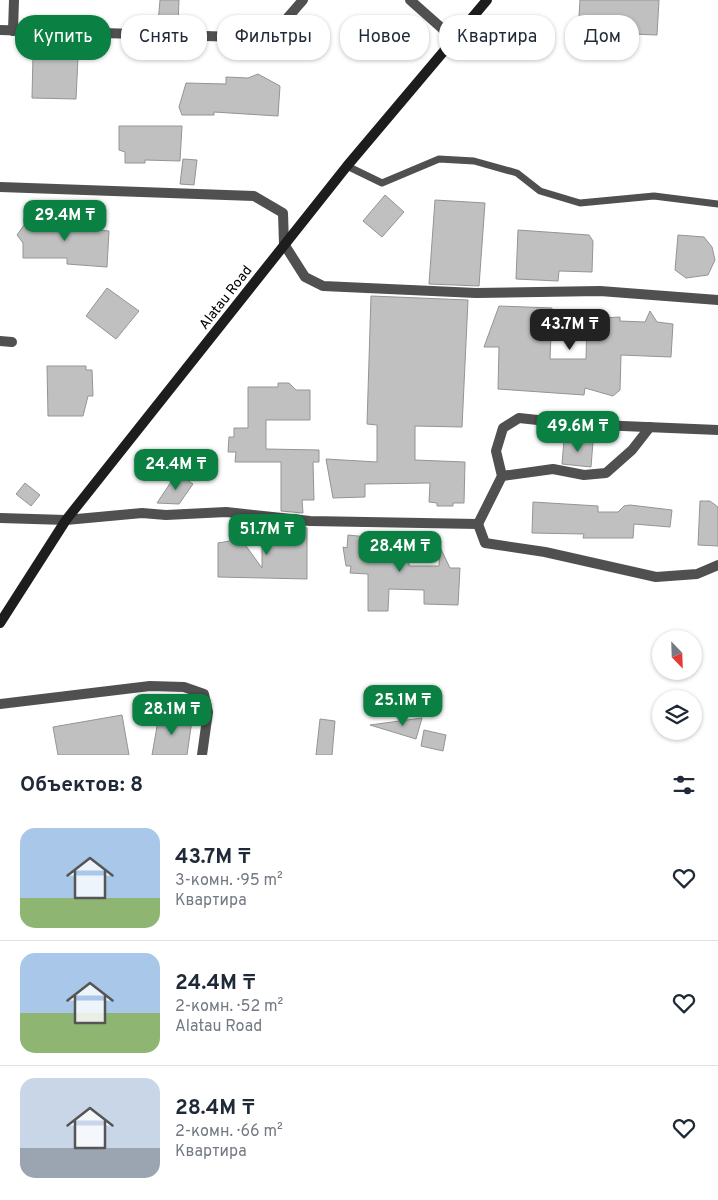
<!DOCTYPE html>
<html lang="ru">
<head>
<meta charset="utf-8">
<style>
	body { margin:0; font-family:Overpass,sans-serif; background:#f6f6f7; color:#1f2937; height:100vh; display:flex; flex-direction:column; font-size:19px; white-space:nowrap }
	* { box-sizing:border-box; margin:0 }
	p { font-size:16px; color:#747a83 }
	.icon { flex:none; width:28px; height:28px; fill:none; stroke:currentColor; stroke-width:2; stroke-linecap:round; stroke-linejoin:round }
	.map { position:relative; height:755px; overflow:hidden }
	.details { display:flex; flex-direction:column; background:#fff; flex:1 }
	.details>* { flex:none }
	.top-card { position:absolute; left:15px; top:15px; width:689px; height:45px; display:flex; gap:10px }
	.needle { width:32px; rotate:157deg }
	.buttons { position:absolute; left:652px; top:630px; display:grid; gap:10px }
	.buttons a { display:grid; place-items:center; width:50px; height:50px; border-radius:50%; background:#fff; box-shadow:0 1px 4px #0004; font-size:25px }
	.price { position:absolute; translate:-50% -42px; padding:0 11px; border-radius:10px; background:#0b8043; color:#fff; font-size:16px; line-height:32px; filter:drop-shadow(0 1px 2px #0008) }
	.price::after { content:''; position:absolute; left:50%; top:30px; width:15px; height:11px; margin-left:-8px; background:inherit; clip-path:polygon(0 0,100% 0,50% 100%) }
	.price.active { background:#222; color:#fff }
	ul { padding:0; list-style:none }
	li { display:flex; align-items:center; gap:15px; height:125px; padding:0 20px }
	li+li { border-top:1px solid #e0e1e3 }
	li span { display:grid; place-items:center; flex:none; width:140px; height:100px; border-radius:15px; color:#555 }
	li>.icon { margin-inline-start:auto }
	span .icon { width:60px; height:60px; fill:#fffc; stroke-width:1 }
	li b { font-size:21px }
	h2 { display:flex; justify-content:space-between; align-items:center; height:60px; padding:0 20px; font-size:21px }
	.tag { padding:0 18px; border-radius:20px; background:#fff; box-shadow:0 1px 4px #0004; font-size:18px; line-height:45px }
	.tag.active { background:#0b8043; color:#fff }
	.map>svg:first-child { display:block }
	.building { fill:#c0c0c0; stroke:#949494 }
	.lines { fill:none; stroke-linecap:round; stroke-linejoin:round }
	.lane { stroke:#505050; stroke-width:7 }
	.street { stroke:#505050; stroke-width:10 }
	.secondary { stroke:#1d1d1d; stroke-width:10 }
	.labels { text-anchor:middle; stroke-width:4; stroke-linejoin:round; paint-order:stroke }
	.street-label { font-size:14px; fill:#000; stroke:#fff }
</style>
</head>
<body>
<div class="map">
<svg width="718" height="755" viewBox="0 0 718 755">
	<rect width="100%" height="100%" fill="#fff"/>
	<g class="building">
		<path d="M 160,0 L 179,0 L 178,24 L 158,23 Z"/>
		<path d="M 580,0 L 659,0 L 657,35 L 578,32 Z"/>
		<path d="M 33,55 L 78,58 L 76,99 L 32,98 Z"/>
		<path d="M 258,74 L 280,86 L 278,116 L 214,112 L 214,115 L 182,115 L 179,107 L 186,83 L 226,84 L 226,77 L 248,78 Z"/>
		<path d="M 119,126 L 182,126 L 180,161 L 145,160 L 145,163 L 125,163 L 125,152 L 119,150 Z"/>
		<path d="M 183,159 L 197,160 L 194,185 L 180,184 Z"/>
		<path d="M 385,195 L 404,212 L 382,237 L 363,221 Z"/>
		<path d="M 435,200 L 485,203 L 479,286 L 429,284 Z"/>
		<path d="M 24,218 L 57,218 L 57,223 L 96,224 L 99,230 L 109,231 L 107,267 L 67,264 L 67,258 L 23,258 L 23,243 L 17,235 L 24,225 Z"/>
		<path d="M 518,230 L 589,235 L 593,241 L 592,272 L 559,271 L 558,281 L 516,279 Z"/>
		<path d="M 678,235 L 704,237 L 712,247 L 715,260 L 708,275 L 686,278 L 675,270 Z"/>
		<path d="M 107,288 L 139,311 L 116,339 L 86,316 Z"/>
		<path d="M 371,296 L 468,300 L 462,427 L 415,426 L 415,460 L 465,462 L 464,503 L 453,503 L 453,506 L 437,506 L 437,503 L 429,502 L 430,483 L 365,484 L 365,497 L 333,498 L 326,459 L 377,462 L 377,425 L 367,424 Z"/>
		<path d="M 499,306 L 552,308 L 550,359 L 586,359 L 587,319 L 620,317 L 620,321 L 645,322 L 650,311 L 657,322 L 673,324 L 671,357 L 621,355 L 620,390 L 613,396 L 585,388 L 584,395 L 498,389 L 499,347 L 484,347 Z"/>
		<path d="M 47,366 L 86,366 L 86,370 L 92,370 L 93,396 L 88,396 L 83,416 L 48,416 Z"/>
		<path d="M 278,383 L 289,383 L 296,390 L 310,390 L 310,420 L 266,420 L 266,449 L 319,450 L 319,462 L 313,462 L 314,500 L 302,500 L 303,513 L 281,511 L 281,462 L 235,462 L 236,452 L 228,452 L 229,437 L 234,437 L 234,428 L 248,428 L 248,387 L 278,387 Z"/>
		<path d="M 564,440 L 593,442 L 591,467 L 562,464 Z"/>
		<path d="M 177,473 L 193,484 L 179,504 L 157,503 Z"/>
		<path d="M 25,483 L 40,495 L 31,506 L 16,494 Z"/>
		<path d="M 700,501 L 710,501 L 718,507 L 718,546 L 698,545 Z"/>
		<path d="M 533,502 L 598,506 L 598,512 L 618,512 L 624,506 L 630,505 L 672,510 L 670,527 L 634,524 L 633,538 L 583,538 L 584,534 L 532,533 Z"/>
		<path d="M 280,525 L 307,528 L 307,579 L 218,577 L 218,543 L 241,539 L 262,568 L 262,529 L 280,529 Z"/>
		<path d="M 348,535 L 368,537 L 367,543 L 410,544 L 409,566 L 439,566 L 440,547 L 450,568 L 460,568 L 458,605 L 424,604 L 424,590 L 389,589 L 388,611 L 368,611 L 368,574 L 350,573 L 351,566 L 346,566 L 343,547 L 347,548 Z"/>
		<path d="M 122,715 L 129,755 L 58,755 L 53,727 Z"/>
		<path d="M 159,715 L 192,720 L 187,755 L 152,755 Z"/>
		<path d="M 422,718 L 416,739 L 370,725 Z"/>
		<path d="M 320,719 L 335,721 L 332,755 L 316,755 Z"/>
		<path d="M 424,730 L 446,735 L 443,751 L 421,746 Z"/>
	</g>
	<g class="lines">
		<path class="lane" d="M 347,166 L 382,183 L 439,159 L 474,161 L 517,173 L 540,191 L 580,203 L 654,196 L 718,204"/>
		<g class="street">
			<path d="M 410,0 L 454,39"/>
			<path d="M 0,30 L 270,38 L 303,0"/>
			<path d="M 13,31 L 14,0"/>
			<path d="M 0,187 L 254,196 L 283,213 L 284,244 L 305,277 L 323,286 L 476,293 L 600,291 L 718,300"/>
			<path d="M 0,341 L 12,342"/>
			<path d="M 502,476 L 553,469 L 584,475 L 606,473 L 632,450 L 650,427"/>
			<path d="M 0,518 L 66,520 L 142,513 L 166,515 L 226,512 L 310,521 L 478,524 L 502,476 L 496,451 L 503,428 L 519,418 L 575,424 L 718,430"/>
			<path d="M 478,524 L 485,543 L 545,552 L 656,577 L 697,574 L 718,565"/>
			<path d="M 0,704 L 150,686 L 184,687 L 204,694 L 208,712 L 202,755"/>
		</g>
		<path class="secondary" d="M 0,623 L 66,520 L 347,166 L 487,0"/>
	</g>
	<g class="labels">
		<g class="street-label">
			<text transform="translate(225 297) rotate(-52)" y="5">Alatau Road</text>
		</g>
	</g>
</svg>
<div class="buttons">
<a><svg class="needle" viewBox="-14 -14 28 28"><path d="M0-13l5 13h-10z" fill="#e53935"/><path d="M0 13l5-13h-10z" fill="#747a83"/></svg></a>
<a><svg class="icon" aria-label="layers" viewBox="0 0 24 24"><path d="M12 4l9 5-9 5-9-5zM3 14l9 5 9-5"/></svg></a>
</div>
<b class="price" style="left:65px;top:242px">29.4M ₸</b>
<b class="price active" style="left:570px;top:351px">43.7M ₸</b>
<b class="price" style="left:578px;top:453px">49.6M ₸</b>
<b class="price" style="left:176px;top:491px">24.4M ₸</b>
<b class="price" style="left:267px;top:556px">51.7M ₸</b>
<b class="price" style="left:400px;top:573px">28.4M ₸</b>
<b class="price" style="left:403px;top:727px">25.1M ₸</b>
<b class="price" style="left:172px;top:736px">28.1M ₸</b>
<div class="top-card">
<a class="tag active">Купить</a>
<a class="tag">Снять</a>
<a class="tag">Фильтры</a>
<a class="tag">Новое</a>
<a class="tag">Квартира</a>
<a class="tag">Дом</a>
</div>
</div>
<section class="details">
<h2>Объектов: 8<svg class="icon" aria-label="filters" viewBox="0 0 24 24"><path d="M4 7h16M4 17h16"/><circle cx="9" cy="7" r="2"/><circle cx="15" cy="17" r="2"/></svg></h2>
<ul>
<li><span style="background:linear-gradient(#a9c7e8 70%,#8fb573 0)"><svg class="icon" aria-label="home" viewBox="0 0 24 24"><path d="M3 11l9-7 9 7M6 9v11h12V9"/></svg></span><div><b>43.7M ₸</b><p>3-комн. · 95 m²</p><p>Квартира</p></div><svg class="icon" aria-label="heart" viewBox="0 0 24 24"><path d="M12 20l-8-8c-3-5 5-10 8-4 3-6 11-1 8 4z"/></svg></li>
<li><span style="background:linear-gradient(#a9c7e8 60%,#8fb573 0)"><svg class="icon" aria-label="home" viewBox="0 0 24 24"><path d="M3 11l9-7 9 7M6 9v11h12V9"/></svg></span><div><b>24.4M ₸</b><p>2-комн. · 52 m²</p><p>Alatau Road</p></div><svg class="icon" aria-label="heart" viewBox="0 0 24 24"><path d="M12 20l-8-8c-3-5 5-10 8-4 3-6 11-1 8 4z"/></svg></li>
<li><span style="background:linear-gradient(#c9d6e8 70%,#9aa5b1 0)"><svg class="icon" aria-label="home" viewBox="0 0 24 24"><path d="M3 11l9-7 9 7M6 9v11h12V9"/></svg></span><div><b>28.4M ₸</b><p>2-комн. · 66 m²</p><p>Квартира</p></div><svg class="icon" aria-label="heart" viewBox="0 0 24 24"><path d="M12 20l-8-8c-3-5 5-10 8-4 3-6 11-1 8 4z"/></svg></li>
</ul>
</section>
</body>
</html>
